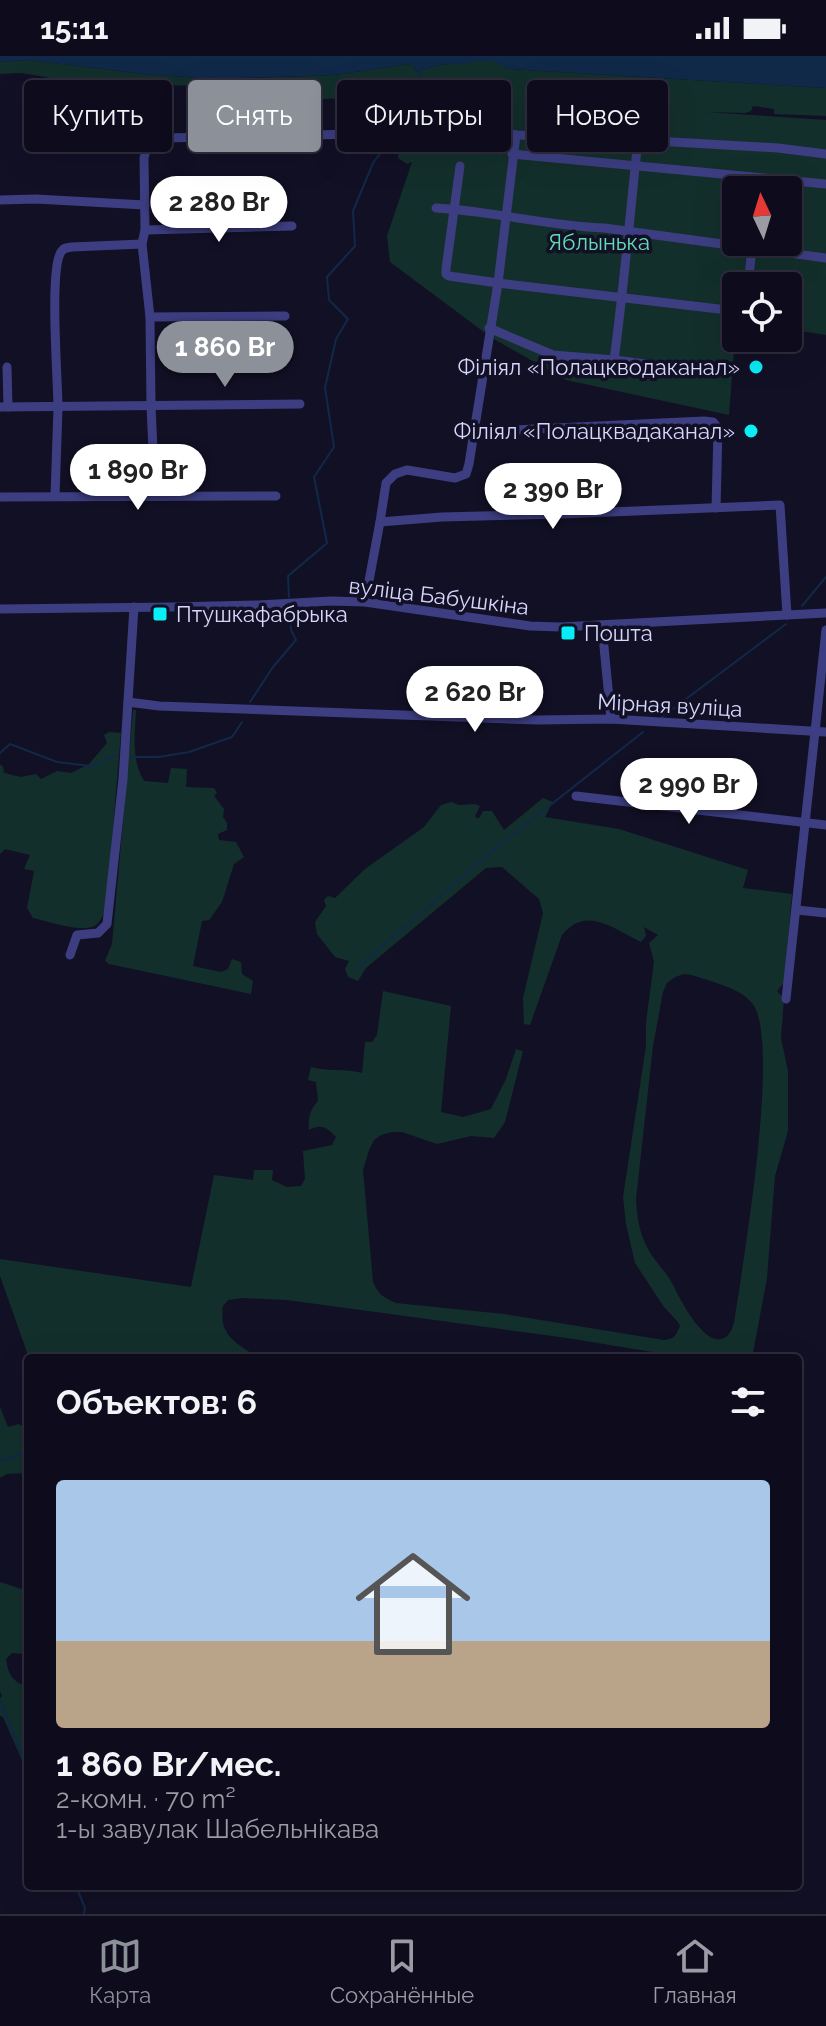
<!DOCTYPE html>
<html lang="ru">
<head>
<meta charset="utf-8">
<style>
	body { margin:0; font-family:Raleway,sans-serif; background:#1c1a29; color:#f1f3f6; height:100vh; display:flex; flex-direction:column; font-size:30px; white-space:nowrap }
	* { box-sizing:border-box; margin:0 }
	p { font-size:26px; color:#9b9ba3 }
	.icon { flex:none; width:44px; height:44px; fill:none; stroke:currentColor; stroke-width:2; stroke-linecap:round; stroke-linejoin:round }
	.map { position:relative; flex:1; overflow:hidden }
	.details { position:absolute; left:24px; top:1298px; width:778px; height:536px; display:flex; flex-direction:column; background:#0e0c1c; border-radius:8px; box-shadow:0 8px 32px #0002,0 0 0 2px #2e2c3b }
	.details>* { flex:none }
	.hud { position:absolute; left:24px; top:24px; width:778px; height:72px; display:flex; gap:16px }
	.needle { width:52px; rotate:356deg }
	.fabs { position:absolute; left:722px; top:120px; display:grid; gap:16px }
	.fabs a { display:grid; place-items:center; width:80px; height:80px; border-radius:8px; background:#0e0c1c; box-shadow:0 8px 32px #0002,0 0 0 2px #2e2c3b; font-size:40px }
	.price { position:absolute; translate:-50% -68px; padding:0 18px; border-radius:28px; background:#fff; color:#222; font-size:26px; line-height:52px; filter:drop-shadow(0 2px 4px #0008) }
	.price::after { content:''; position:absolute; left:50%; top:48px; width:24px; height:18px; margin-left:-12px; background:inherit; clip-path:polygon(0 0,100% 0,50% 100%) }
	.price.selected { background:#8c9099; color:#fff }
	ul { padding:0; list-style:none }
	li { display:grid; align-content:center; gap:16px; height:424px; padding:0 32px }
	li+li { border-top:2px solid #2e2c3b }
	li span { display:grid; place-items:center; height:248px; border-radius:8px; color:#555 }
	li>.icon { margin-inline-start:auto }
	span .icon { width:144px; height:144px; fill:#fffc; stroke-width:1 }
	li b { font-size:34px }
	h2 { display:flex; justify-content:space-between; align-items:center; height:96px; padding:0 32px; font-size:34px }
	.pill { padding:0 28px; border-radius:8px; background:#0e0c1c; box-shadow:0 8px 32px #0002,0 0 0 2px #2e2c3b; font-size:28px; line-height:72px }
	.pill.selected { background:#8c9099; color:#fff }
	.status { display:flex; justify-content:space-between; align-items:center; height:56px; padding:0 40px; background:#0e0c1c; direction:ltr }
	.status svg { height:22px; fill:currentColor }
	.menu { display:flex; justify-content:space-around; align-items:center; height:112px; border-top:2px solid #2e2c3b; background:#0e0c1c; font-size:22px; color:#9b9ba3 }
	.menu a { display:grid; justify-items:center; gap:4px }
	.menu .selected { color:#8c9099 }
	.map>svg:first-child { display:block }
	.green { fill:#132f2c; fill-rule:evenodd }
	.water { fill:#102949 }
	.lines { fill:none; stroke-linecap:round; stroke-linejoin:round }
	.stream { stroke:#102949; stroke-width:2 }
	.minor { stroke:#3d3e82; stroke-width:9 }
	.poi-dot { fill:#09edf6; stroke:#121025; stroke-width:3 }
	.labels { text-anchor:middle; stroke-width:7; stroke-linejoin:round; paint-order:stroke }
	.park-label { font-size:22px; fill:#64dbb6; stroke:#121025 }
	.poi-label { font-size:22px; fill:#d8d6fd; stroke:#121025; text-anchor:end }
	.street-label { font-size:22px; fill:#d8d6fd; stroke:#121025 }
</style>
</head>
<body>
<div class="status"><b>15:11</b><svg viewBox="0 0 49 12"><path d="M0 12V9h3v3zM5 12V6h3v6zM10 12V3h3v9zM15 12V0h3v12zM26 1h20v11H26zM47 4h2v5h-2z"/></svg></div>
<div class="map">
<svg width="826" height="1858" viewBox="0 0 826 1858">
	<rect width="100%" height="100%" fill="#121025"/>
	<g class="green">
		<path d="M 481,3 L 499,6 L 509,13 L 826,32 L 826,60 L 774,58 L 774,53 L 753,50 L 751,55 L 745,57 L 706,56 L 826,64 L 826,279 L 788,273 L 788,230 L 736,230 L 736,269 L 729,359 L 566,324 L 492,282 L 390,206 L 387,180 L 412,106 L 407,108 L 398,102 L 400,90 L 404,86 L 404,78 L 415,70 L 416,66 C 407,50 415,48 416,34 C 416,30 414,25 413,21 L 398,45 L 402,49 L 401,54 L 392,55 L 389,63 L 373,64 L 372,42 L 320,43 L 320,32 L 311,28 L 302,32 C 287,27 269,38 253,37 L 248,42 L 247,49 L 244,51 L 234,50 L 230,53 L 222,51 L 223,42 L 227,38 L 225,36 L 220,38 L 217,36 L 217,30 L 148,29 L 145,32 L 149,37 L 134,39 L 127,36 L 128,32 L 133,30 L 132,27 L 117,28 L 107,22 L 100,22 L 97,28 L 101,32 L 94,36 C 84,28 34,18 19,17 C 13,17 6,18 0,18 L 0,6 L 28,4 L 145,18 L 212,23 L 335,19 L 408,8 L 414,10 L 415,16 C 424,15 432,10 441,9 C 455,7 467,7 481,3 ZM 736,134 L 788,134 L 788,186 L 736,186 Z"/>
		<path d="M 133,654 L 136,654 C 135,678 131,704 144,725 L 168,727 L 171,712 L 187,713 L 186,731 L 214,732 L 217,737 L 214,740 L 224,753 L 223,761 L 227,767 L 227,774 L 218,778 L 219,784 L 236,786 L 244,801 L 234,808 L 222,846 L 209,864 L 202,865 L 193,910 L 221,916 L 228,913 L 232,903 L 241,906 L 242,918 L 253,925 L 251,938 L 109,908 L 105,905 L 112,888 Z"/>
		<path d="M 109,676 L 121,677 L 106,853 C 103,859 101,865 96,869 C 83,878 48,865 33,862 L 27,852 L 34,815 L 24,813 L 30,799 L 5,793 L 0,798 L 0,708 L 3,711 L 4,717 L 21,721 L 36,718 L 41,723 L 57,715 L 71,717 L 89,708 L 107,687 L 104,679 Z"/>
		<path d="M 543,742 L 553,746 L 545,761 L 619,773 L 748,814 L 743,832 L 792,838 L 784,927 L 777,935 L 784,942 L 781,982 L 788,1015 L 788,1075 L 775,1120 L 767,1222 L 752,1302 L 689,1302 L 567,1282 L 287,1244 L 243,1242 L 228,1244 L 223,1250 C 218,1280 238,1289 260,1302 L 29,1302 L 0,1220 L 0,1203 L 191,1231 L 214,1119 L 253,1124 L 254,1114 L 273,1114 L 272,1124 L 287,1131 L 301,1130 L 305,1123 L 303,1095 L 332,1089 L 336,1081 C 328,1072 321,1067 309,1074 C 308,1061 310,1054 318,1045 L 316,1026 L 308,1024 L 311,1011 C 328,1016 345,1012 362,1017 L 365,986 L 372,986 L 377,979 L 383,935 L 451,950 L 441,1056 L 463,1061 L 491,1053 L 506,1023 L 516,993 L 523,995 L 505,1066 L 494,1082 L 471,1080 L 437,1088 L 402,1076 L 392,1076 L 381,1079 L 374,1084 L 369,1094 L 363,1114 L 373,1226 C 378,1238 384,1242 396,1247 L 504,1258 L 664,1284 C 674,1283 676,1280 680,1270 L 678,1266 L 664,1251 L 635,1207 L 626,1168 L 623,1141 L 646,990 L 646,966 L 654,906 L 649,887 L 658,879 L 644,871 L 646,880 L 641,886 C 613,873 587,849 562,879 L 530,969 L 524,968 L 523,942 L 543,857 L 539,843 L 502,811 L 486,812 L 366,912 L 358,925 L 348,921 L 345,913 L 349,905 L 335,901 L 317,878 L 315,866 L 326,850 L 324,844 L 328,840 L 335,842 L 365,813 L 424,771 L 441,749 L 451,746 L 459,749 L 475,748 L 480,750 L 475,760 L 477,762 L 479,762 L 483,755 L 492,755 L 504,774 ZM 684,918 L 692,919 C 711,926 739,931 752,947 C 782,983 742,1213 734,1267 C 732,1271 732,1275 729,1278 C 708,1302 678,1239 672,1227 C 665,1214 653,1204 647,1191 C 639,1176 637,1160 636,1143 L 653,990 L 663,936 L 667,927 L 675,921 Z"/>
		<path d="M 0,1351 L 8,1371 L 19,1368 L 28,1374 L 28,1417 L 7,1418 L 0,1422 Z"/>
		<path d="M 0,1526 L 28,1535 L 28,1603 L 23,1598 L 12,1597 L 6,1603 C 8,1618 13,1627 28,1630 L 28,1718 L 3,1661 L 0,1660 L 0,1642 L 2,1640 L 0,1635 Z"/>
	</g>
	<path class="water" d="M 0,0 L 826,0 L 826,32 L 509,13 C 489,0 481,6 459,8 C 453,9 446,8 440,9 C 431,11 424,15 415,16 L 414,10 L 408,8 L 335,19 L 212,23 L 145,18 L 28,4 L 0,6 Z"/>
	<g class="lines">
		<g class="stream">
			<path d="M 289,541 L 288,520 L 327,487 L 314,421 L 334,391 L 325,332 L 336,283 L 348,263 L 329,244 L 327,221 L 355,190 L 353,155 L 373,107 L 403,67 L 422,13"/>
			<path d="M 802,550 L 826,521"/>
			<path d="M 250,646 L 273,611 L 296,584 L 291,574 L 290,560"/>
			<path d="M 662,661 L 786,568"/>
			<path d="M 0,697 L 10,688 L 57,706 L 91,710 L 117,700"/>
			<path d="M 132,701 L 159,701 L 189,696 L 232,681 L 242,666"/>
			<path d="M 357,912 L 496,792 L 643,676"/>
			<path d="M 0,1405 L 18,1399 L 28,1400"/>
			<path d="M 0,1645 L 28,1713"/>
			<path d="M 76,1830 L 85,1852 L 84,1858"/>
		</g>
		<g class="minor">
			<path d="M 448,66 L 516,79 L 638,84 L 778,92 L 826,98"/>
			<path d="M 512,98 L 826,128"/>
			<path d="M 460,110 L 446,213 L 446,218 L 449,220 L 498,227 L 736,255"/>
			<path d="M 0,144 L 36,143 L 145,149"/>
			<path d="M 436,152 C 492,155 548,170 604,172 L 826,202"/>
			<path d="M 145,174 L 292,170"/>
			<path d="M 748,230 L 752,192"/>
			<path d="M 150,261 L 285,260"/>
			<path d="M 489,272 L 553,299 L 614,304 L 709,316"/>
			<path d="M 614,304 C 624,231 630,157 638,84"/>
			<path d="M 7,311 L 8,351"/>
			<path d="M 0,351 L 300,348"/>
			<path d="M 474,376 L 498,227 L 516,79"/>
			<path d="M 155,439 L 151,350 L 150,261 L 142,188 L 145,174 L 144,102 C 147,89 151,85 164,82 L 357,78"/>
			<path d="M 55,440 C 56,411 57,382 58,352 C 58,325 49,214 61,196 C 64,191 67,192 72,191 L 142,188"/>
			<path d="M 0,441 L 276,440"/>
			<path d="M 380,466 L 386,427 L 395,418 L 407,414 L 455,422 L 466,418 L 469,408 L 474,376 L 704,365 L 713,366 L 718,372 L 716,452"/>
			<path d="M 365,546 L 380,466 L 442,461 L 561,458 L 780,449 L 787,559"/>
			<path d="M 0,553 L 172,551 L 259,549 L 331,545 L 365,546 L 530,570 L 560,571 L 826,557"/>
			<path d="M 602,570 L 611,663"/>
			<path d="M 128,646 L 159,650 L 537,664 L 611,663 L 826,676"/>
			<path d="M 576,740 L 826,769"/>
			<path d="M 797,854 L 826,857"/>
			<path d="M 70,899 L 77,879 L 98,877 L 107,868 L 123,723 L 134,551"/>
			<path d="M 786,943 L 826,574"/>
		</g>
	</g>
	<g class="poi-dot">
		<circle cx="756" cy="311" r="8"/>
		<circle cx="751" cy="375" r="8"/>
		<rect x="152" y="550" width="16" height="16" rx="4"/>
		<rect x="560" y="569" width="16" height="16" rx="4"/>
	</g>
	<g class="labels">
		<g class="park-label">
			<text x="599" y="194">Яблынька</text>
		</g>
		<g class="poi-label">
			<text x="740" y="319">Філіял «Полацкводаканал»</text>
			<text x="735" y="383">Філіял «Полацквадаканал»</text>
			<text x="176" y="566" text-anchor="start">Птушкафабрыка</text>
			<text x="584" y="585" text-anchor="start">Пошта</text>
		</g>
		<g class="street-label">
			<text transform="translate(439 540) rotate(7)" y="8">вуліца Бабушкіна</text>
			<text transform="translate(670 649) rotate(3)" y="8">Мірная вуліца</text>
		</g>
	</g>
</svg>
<div class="fabs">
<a><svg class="needle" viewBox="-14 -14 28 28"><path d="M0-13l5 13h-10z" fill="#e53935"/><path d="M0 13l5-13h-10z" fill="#9b9ba3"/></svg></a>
<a><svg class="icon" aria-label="locate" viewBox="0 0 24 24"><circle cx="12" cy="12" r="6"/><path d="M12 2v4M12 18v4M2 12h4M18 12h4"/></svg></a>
</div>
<b class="price" style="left:219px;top:188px">2 280 Br</b>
<b class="price selected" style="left:225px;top:333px">1 860 Br</b>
<b class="price" style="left:138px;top:456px">1 890 Br</b>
<b class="price" style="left:553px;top:475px">2 390 Br</b>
<b class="price" style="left:475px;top:678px">2 620 Br</b>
<b class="price" style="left:689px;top:770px">2 990 Br</b>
<div class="hud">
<a class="pill">Купить</a>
<a class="pill selected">Снять</a>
<a class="pill">Фильтры</a>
<a class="pill">Новое</a>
</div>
<section class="details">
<h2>Объектов: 6<svg class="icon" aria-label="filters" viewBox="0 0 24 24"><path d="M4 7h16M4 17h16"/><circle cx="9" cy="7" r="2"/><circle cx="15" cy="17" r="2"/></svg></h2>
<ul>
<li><span style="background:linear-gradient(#a9c7e8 65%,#b9a48a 0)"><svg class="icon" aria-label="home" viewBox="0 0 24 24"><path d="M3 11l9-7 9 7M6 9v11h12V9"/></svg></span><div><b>1 860 Br/мес.</b><p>2-комн. · 70 m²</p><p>1-ы завулак Шабельнікава</p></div></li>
</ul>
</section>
</div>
<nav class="menu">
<a class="selected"><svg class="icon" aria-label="map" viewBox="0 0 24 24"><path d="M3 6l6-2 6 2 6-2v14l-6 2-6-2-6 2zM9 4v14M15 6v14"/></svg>Карта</a>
<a><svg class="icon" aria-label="saved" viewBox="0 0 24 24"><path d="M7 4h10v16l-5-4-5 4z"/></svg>Сохранённые</a>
<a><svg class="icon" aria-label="home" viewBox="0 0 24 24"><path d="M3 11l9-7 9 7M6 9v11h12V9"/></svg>Главная</a>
</nav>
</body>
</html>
